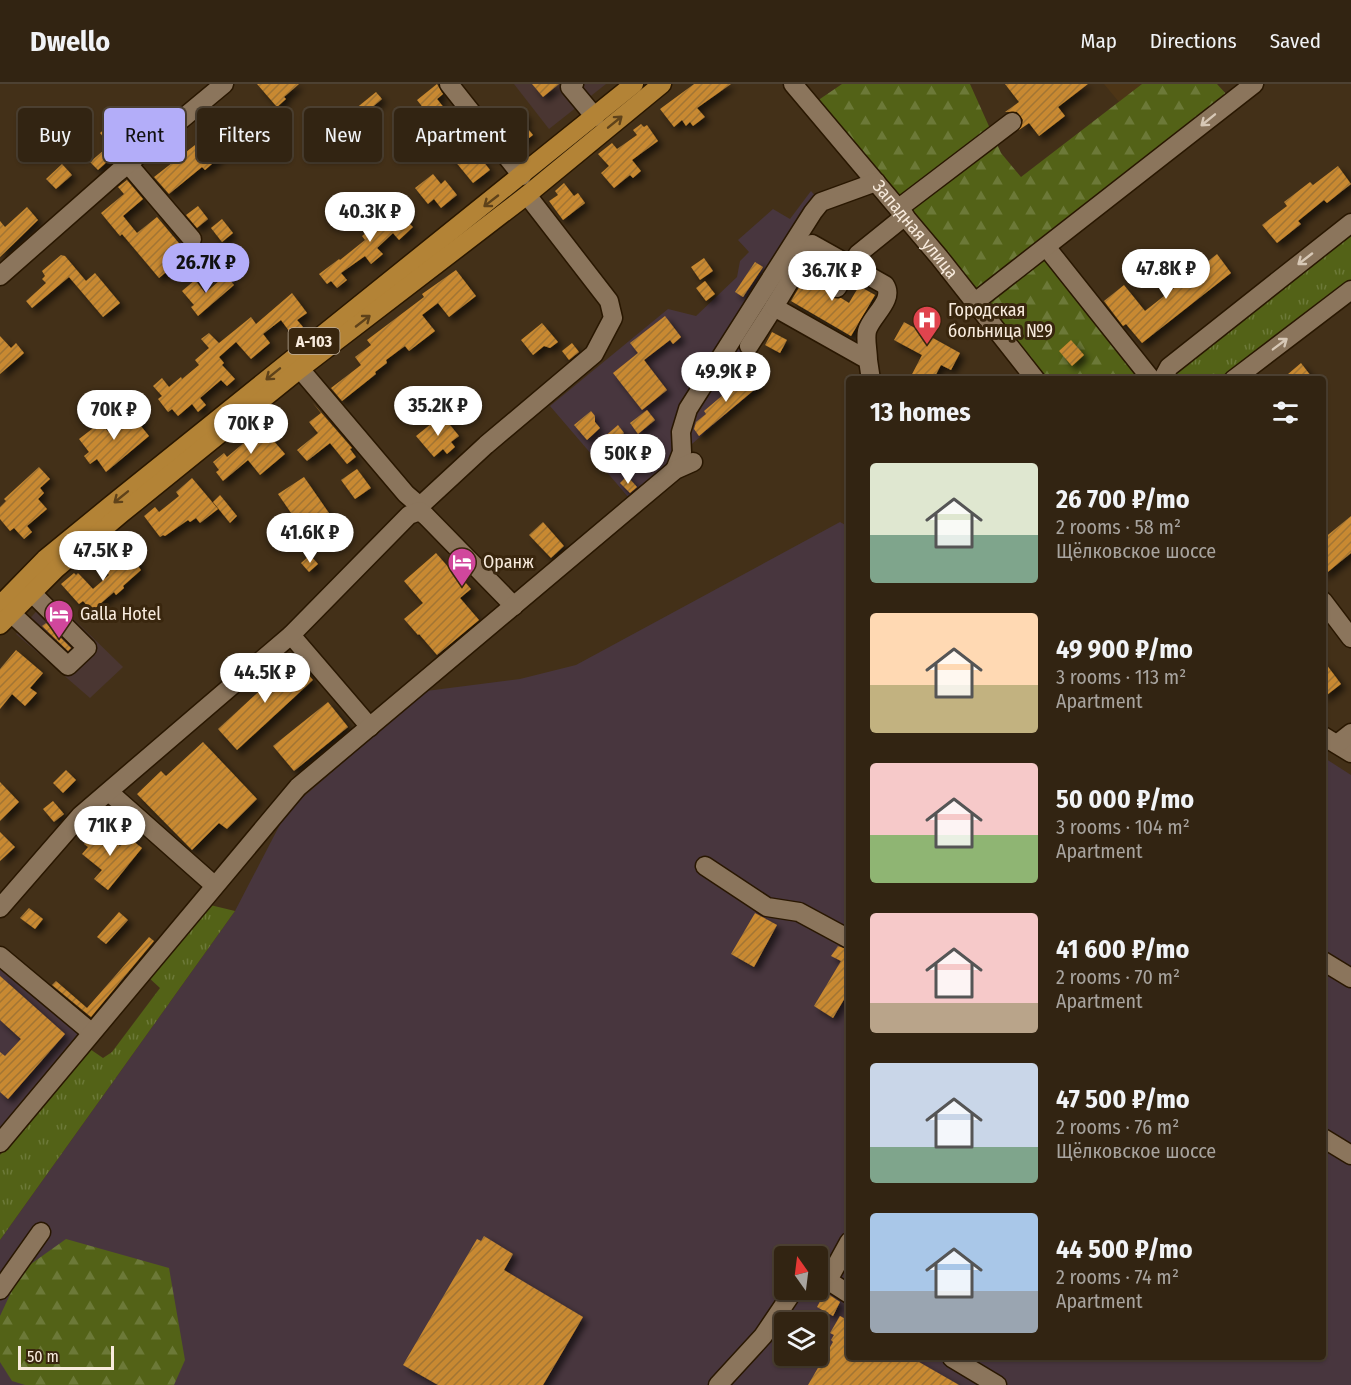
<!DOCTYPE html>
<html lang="en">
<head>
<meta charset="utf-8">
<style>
	body { margin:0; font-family:"Fira Sans Condensed",sans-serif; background:#3d3020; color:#f1f3f6; height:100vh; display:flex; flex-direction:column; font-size:22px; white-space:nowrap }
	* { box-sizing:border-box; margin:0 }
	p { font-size:20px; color:#a8a49f }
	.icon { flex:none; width:33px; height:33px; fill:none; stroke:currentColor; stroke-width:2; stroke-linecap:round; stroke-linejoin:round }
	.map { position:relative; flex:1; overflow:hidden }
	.drawer { position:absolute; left:846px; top:292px; width:480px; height:984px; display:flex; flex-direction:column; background:#322412; border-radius:6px; box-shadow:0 2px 4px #0004,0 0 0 2px #4d4132 }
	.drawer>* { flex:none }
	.hud { position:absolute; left:18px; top:24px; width:570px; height:54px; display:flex; gap:12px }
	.needle { width:39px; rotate:346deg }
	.fabs { position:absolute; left:774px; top:1162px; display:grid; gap:12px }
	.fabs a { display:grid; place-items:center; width:54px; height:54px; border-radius:6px; background:#322412; box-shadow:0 2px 4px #0004,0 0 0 2px #4d4132; font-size:30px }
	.scale { position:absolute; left:18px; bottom:15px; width:96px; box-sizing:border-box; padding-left:6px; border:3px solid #f8ebdd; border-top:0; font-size:16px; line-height:21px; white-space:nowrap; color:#f8ebdd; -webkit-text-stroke:4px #39260e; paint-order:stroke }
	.price { position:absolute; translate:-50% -51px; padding:0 14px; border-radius:21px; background:#fff; color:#222; font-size:20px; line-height:39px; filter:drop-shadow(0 2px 3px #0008) }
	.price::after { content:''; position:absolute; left:50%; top:36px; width:18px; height:14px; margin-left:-9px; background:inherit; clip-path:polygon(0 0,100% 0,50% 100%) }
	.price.on { background:#b3adf9; color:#111 }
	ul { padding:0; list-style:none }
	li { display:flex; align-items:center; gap:18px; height:150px; padding:0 24px }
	li span { display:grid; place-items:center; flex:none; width:168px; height:120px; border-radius:6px; color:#555 }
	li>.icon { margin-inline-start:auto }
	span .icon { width:72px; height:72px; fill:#fffc; stroke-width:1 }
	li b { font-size:26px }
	h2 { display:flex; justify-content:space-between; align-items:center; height:72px; padding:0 24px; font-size:26px }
	.chip { padding:0 21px; border-radius:6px; background:#322412; box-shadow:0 2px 4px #0004,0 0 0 2px #4d4132; font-size:21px; line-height:54px }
	.chip.on { background:#b3adf9; color:#111 }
	header { display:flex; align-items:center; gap:36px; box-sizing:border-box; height:84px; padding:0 30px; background:#322412; border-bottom:2px solid #4d4132 }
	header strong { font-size:28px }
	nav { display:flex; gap:33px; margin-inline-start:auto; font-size:21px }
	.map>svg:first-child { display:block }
	.commercial { fill:#4a3632 }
	.industrial { fill:#48363e; fill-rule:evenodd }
	.built { fill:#4d3516 }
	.grass { fill:url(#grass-tufts) }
	.forest { fill:url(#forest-firs) }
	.building { fill:url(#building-hatch); filter:url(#shadow) }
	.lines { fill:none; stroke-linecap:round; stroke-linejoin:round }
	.minor-casing { stroke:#291701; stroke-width:21 }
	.major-casing { stroke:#291701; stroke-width:21 }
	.minor { stroke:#8b755c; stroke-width:18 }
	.major { stroke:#b38336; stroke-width:18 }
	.oneway { stroke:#d7c8b6 }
	.oneway2 { stroke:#5e421a }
	.labels { text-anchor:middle; stroke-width:6; stroke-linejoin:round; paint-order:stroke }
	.shield { fill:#39260e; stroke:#bfb09f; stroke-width:1.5 }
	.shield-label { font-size:16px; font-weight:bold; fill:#f8ebdd }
	.street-label { font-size:18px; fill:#f8ebdd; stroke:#39260e }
	.poi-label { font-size:18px; fill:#f8ebdd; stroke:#39260e; text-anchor:start }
</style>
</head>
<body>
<header>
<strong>Dwello</strong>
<nav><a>Map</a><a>Directions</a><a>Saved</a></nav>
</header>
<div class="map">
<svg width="1351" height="1301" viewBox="0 0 1351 1301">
	<defs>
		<pattern id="grass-tufts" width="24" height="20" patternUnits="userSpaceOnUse" patternTransform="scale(1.5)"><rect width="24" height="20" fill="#536217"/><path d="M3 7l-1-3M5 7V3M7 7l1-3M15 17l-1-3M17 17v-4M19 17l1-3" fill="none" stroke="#6c7938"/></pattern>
		<pattern id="forest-firs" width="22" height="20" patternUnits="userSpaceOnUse" patternTransform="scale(1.5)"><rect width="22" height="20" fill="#536217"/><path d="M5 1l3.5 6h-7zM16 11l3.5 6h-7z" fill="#6c7938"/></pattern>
		<pattern id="building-hatch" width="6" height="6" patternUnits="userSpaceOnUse" patternTransform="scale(1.5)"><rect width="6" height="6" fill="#c88930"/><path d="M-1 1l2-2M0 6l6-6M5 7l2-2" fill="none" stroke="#a27535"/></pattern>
		<filter id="shadow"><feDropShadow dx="4.5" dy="4.5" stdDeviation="3" flood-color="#0009"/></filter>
	</defs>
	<rect width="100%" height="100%" fill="#433018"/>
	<g class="commercial">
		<path d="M 514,0 L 606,0 L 549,45 Z"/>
		<path d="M 50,512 L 123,583 L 90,614 L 16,550 Z"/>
	</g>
	<g class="industrial">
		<path d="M 811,107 L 824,122 L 744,250 L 763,299 L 629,414 L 550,322 L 668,225 L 696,232 L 737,193 L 740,177 L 749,168 L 738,156 L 773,125 L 790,135 Z"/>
		<path d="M 840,438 L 849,443 L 849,1274 L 1323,1274 L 1323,673 L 1351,691 L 1351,1301 L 0,1301 L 0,1156 L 235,827 L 287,727 L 426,607 L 520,595 L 576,581 ZM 784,1173 L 818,1173 L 818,1206 L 784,1206 ZM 784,1239 L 818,1239 L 818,1272 L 784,1272 Z"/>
		<path d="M 0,878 L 81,946 L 0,1045 Z"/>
	</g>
	<path class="built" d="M 1104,0 L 1142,0 L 1119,18 Z"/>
	<g class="grass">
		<path d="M 1351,147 L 1351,198 L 1225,295 L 1171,295 L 1174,285 Z"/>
		<path d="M 206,820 L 235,827 L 0,1156 L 0,1071 L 87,963 L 103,974 L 112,968 L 160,904 L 147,892 Z"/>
	</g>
	<g class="forest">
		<path d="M 842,0 L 970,0 L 1001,69 L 1021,93 L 1142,0 L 1217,0 L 1228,12 L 1036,158 L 1141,295 L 1046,295 L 817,17 Z"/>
		<path d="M 66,1155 L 169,1184 L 185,1276 L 174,1301 L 25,1301 L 12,1297 L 0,1278 L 0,1232 L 21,1187 Z"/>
	</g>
	<g class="building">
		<path d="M 257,0 L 299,0 L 284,13 L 286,15 L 277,23 Z"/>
		<path d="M 437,0 L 443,10 L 437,15 L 449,30 L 436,40 L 417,16 Z"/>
		<path d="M 532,0 L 559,0 L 543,13 Z"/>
		<path d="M 694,0 L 731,0 L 697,24 L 705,33 L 693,42 L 690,38 L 686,42 L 682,36 L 674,43 L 660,25 Z"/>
		<path d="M 1005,0 L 1088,0 L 1058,23 L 1065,32 L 1039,52 L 1029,39 L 1019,46 L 1023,36 L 1017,28 L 1005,28 L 1019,18 Z"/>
		<path d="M 376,8 L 382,15 L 356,37 L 349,30 Z"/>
		<path d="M 519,25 L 528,35 L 523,39 L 533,51 L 516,64 L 495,40 L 510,28 L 512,31 Z"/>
		<path d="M 151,26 L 155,33 L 147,39 L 148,41 L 129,54 L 123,46 Z"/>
		<path d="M 209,27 L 221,42 L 212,50 L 200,35 Z"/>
		<path d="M 456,27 L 466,40 L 459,45 L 449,33 Z"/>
		<path d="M 114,37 L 123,49 L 109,60 L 100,49 Z"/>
		<path d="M 641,40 L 644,43 L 647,41 L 658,57 L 632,76 L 641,87 L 633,94 L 630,91 L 614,104 L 601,89 L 609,82 L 598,70 L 612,59 L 617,65 L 637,51 L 633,46 Z"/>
		<path d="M 204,54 L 220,73 L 205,86 L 202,83 L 169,110 L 154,93 Z"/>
		<path d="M 465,54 L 490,86 L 473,99 L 450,71 L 454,68 L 452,65 Z"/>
		<path d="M 104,66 L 111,74 L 98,86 L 90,78 Z"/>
		<path d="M 62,80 L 72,91 L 56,105 L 46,95 Z"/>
		<path d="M 1338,82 L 1351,100 L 1327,119 L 1324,116 L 1298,137 L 1301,140 L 1277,159 L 1262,141 L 1287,122 L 1284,118 L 1310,98 L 1313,101 Z"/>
		<path d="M 433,90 L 441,100 L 445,96 L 457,111 L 441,124 L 434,115 L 428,120 L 415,104 Z"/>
		<path d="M 127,96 L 143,115 L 123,132 L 137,149 L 157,133 L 188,170 L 159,194 L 122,150 L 120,152 L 101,129 L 124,110 L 118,103 Z"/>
		<path d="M 564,99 L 574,112 L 578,109 L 585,119 L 563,136 L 549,117 L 558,111 L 555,107 Z"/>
		<path d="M 386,119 L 394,127 L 399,123 L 407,132 L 404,134 L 413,143 L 399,156 L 393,149 L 377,164 L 383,170 L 371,180 L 365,172 L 341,189 L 347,196 L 337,204 L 331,197 L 327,200 L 319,190 L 339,175 L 340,176 L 365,156 L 362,152 L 381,136 L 374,130 Z"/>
		<path d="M 198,122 L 208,135 L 197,144 L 186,131 Z"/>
		<path d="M 27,123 L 38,136 L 0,173 L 0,137 L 5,143 Z"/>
		<path d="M 222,135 L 233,149 L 222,158 L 211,144 Z"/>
		<path d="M 1217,170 L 1231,189 L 1142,259 L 1126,240 L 1123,242 L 1104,217 L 1124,201 L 1145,227 Z"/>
		<path d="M 61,171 L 65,172 L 86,197 L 95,189 L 120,219 L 103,233 L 69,193 L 32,224 L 26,217 L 46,199 L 42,195 L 45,192 L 42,187 Z"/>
		<path d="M 704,174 L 713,187 L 700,196 L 691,183 Z"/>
		<path d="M 816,175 L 827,182 L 817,200 L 826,205 L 832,214 L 841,214 L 849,219 L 859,202 L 875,211 L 851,252 L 791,217 Z"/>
		<path d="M 755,178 L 763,183 L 743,213 L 735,208 Z"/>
		<path d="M 456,186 L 476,212 L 449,233 L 438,219 L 422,231 L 435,247 L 409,267 L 405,262 L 386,276 L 387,279 L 375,288 L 376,290 L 342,317 L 331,304 L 361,281 L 355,273 L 371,261 L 367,256 L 424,213 L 422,210 Z"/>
		<path d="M 226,191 L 234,201 L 198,232 L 191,223 L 194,221 L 182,207 L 195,196 L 205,209 Z"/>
		<path d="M 705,197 L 715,210 L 706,217 L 696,204 Z"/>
		<path d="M 292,209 L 307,229 L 297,236 L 303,243 L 292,251 L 281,236 L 263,250 L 270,259 L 251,275 L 236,258 L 219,273 L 224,279 L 222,281 L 235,295 L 227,302 L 221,296 L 200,314 L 206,321 L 198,328 L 192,320 L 178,332 L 172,325 L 168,328 L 158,315 L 162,312 L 153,302 L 162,294 L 169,303 L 181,293 L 182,295 L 199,281 L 195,276 L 209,264 L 201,255 L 209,249 L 219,259 L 251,233 L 256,240 Z"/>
		<path d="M 665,232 L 681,253 L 673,260 L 670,256 L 644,276 L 667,306 L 642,326 L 613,289 L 638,269 L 630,259 Z"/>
		<path d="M 904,238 L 960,269 L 951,286 L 941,281 L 933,296 L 909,296 L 922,271 L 894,256 Z"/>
		<path d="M 542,239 L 558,258 L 550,264 L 544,262 L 533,271 L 521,256 Z"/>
		<path d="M 772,248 L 787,256 L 780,269 L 765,261 Z"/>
		<path d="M 0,252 L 11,264 L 16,259 L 24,269 L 0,290 Z"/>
		<path d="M 1071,256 L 1084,271 L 1072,282 L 1059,267 Z"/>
		<path d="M 572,259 L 579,268 L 569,276 L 562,267 Z"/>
		<path d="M 1301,279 L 1314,296 L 1281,296 Z"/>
		<path d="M 749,289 L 760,301 L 699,352 L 694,345 L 696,338 L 706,330 L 704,327 Z"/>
		<path d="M 437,311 L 446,322 L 434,332 L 425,320 Z"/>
		<path d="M 312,318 L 352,364 L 350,365 L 356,373 L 347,380 L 330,359 L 307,377 L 297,366 L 318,349 L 309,338 L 321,329 Z"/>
		<path d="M 135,326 L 144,338 L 140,341 L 149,352 L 106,388 L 97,375 L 90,380 L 84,372 L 89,368 L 79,355 L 101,338 L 108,348 Z"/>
		<path d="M 647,326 L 655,336 L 638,350 L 630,339 Z"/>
		<path d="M 591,327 L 595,332 L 595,338 L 600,344 L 587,356 L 574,341 Z"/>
		<path d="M 442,331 L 459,352 L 451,358 L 455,363 L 447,370 L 443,365 L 434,373 L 416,352 Z"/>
		<path d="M 618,341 L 624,349 L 610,362 L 603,354 Z"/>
		<path d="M 257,342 L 264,350 L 266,348 L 285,370 L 260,391 L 248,376 L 223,397 L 216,388 L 219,386 L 213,378 L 224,369 L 227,373 L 246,357 L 244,354 Z"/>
		<path d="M 39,383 L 50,395 L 40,404 L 44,409 L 38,415 L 47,425 L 27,442 L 32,448 L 24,455 L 14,444 L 10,447 L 0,435 L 0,423 L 6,417 L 4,415 Z"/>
		<path d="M 357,385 L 371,404 L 355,415 L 341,396 Z"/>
		<path d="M 627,392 L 637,403 L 630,409 L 620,399 Z"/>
		<path d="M 304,393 L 331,432 L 305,449 L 278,410 Z"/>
		<path d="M 192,394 L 218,425 L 200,439 L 196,434 L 190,438 L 188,436 L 165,452 L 163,451 L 160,453 L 144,432 L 155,423 L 159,428 L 179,412 L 176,408 Z"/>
		<path d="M 220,411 L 237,432 L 230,439 L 213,418 Z"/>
		<path d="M 1351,432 L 1351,469 L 1323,492 L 1323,455 Z"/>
		<path d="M 543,438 L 564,462 L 551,474 L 529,451 Z"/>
		<path d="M 128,466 L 140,480 L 138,482 L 141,486 L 123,502 L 124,504 L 116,511 L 114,508 L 92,527 L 83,517 L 79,520 L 61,500 L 74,489 L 76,491 L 78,489 L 93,505 L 109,491 L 105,486 Z"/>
		<path d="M 436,469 L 455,491 L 457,489 L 471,505 L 460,514 L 479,536 L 437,571 L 419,550 L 418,551 L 404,535 L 423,519 L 404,497 Z"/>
		<path d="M 310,471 L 318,480 L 309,488 L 301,479 Z"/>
		<path d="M 46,539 L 71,564 L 68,567 L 42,542 Z"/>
		<path d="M 16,566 L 43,589 L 30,604 L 37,609 L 25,622 L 12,610 L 0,625 L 0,585 Z"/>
		<path d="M 294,575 L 313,596 L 237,666 L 218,645 Z"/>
		<path d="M 1323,576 L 1341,600 L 1323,614 Z"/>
		<path d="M 328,618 L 348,643 L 294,687 L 273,662 Z"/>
		<path d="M 203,658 L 257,715 L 227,745 L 219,739 L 192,766 L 137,710 L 161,687 L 166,692 Z"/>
		<path d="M 66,686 L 76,696 L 63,709 L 53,699 Z"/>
		<path d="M 0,698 L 19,718 L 0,737 Z"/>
		<path d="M 53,717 L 64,730 L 54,738 L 43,725 Z"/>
		<path d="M 97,744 L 120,762 L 128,753 L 142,764 L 108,806 L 94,795 L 102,786 L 82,770 L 88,763 L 84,760 Z"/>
		<path d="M 0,748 L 15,763 L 0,777 Z"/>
		<path d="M 29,824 L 43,835 L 35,845 L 20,834 Z"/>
		<path d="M 119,828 L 128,836 L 106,860 L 97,853 Z"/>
		<path d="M 755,829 L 777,841 L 754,883 L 731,870 Z"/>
		<path d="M 149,853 L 154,857 L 91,933 L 52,901 L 56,897 L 87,924 Z"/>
		<path d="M 838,862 L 849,866 L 849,907 L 833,934 L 814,922 L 841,877 L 831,872 Z"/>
		<path d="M 0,892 L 65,950 L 8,1015 L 0,1008 L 0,968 L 5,972 L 21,955 L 0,936 Z"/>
		<path d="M 484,1152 L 513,1170 L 504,1186 L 583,1233 L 543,1301 L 438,1301 L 403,1281 L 477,1155 L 481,1157 Z"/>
		<path d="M 825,1208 L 840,1218 L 833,1232 L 817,1223 Z"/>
		<path d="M 840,1232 L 849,1237 L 849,1274 L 912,1274 L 959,1301 L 808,1301 L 833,1258 L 831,1256 L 834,1251 L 830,1249 Z"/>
	</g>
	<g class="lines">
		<g class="minor-casing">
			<g id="minor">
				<path d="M 449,0 L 522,92"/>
				<path d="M 574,0 L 570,3 L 595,33"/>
				<path id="s1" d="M 793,0 L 939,173 L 1036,296"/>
				<path d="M 128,80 L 192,155"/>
				<path d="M 899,124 L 1012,38"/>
				<path d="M 1047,164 L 1152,296"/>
				<path d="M 0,192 L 117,89 L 224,0"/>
				<path d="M 837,204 L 858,170 L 905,132"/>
				<path d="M 975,218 L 1254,0"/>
				<path d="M 749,262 L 774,223"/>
				<path d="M 868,276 C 868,267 865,256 867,247 C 871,232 895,216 885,201 L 812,160 L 774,223 L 868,276 L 871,296"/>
				<path d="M 300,285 L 406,410 L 420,422 L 486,361 L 594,270 L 613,234 L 609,217 L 527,111"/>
				<path d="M 1162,296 L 1169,283 L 1351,139"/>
				<path d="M 1233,296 L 1351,206"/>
				<path d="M 675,386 L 682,368 L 681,348 L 688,325 L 813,128 L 821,118 L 876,98"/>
				<path d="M 1323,517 L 1351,554"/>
				<path d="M 11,529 L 68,582 L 87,564 L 32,509"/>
				<path d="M 291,551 L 370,643"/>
				<path d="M 1323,652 L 1351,669"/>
				<path d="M 1337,660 L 1351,649"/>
				<path d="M 109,708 L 214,801"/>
				<path d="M 705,782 L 767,823 L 799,828 L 849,855"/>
				<path d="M 0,824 L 81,731 L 291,551 L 409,431 L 420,427 L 426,432 L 514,522"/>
				<path d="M 0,872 L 91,948"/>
				<path d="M 1323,877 L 1351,894"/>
				<path d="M 1323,1054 L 1351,1071"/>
				<path d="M 0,1059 L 298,703 L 675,386 L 693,378"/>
				<path d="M 821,1192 L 849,1210"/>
				<path d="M 818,1194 L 832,1189 L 849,1158"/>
				<path d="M 0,1206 L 41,1148"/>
				<path d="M 952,1274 L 997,1301"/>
				<path d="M 718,1301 L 763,1252 L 794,1206"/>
			</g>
		</g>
		<g class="major-casing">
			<g id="major">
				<path d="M 0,521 L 45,475 L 111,421 L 634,0"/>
				<path d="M 0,541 L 56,485 L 121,430 L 300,285 L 527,111 L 662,0"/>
			</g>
		</g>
		<use href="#minor" class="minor"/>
		<use href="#major" class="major"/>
	</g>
	<defs><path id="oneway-shaft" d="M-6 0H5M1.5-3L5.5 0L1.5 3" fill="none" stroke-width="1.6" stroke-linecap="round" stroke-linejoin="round" transform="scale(1.5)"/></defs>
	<g class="oneway">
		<use href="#oneway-shaft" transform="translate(1208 36) rotate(141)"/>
		<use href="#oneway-shaft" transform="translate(1305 175) rotate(142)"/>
		<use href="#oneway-shaft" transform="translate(1280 260) rotate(-37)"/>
	</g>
	<g class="oneway2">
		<use href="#oneway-shaft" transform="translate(615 38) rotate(-39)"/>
		<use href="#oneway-shaft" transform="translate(491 117) rotate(142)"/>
		<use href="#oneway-shaft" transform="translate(363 237) rotate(-38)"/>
		<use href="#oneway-shaft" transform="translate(273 290) rotate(141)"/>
		<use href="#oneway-shaft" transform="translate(121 413) rotate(141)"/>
	</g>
	<defs>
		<g id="hospital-pin" transform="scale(1.5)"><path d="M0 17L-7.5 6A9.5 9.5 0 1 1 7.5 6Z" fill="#e0444e" stroke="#39260e"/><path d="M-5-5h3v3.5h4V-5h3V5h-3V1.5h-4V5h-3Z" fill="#fff"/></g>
		<g id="hotel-pin" transform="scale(1.5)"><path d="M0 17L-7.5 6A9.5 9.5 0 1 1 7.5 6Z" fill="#d1479c" stroke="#39260e"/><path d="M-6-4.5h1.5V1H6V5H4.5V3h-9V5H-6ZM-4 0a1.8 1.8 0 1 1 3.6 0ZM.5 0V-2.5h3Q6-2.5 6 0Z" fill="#fff"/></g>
	</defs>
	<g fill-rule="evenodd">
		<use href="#hospital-pin" x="927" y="236"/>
		<use href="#hotel-pin" x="462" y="478"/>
		<use href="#hotel-pin" x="59" y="530"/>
	</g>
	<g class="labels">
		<rect class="shield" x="288.5" y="244" width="51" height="26" rx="4.5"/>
		<g class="shield-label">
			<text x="314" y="263">А-103</text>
		</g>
		<g class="street-label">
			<text dy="6" stroke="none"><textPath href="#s1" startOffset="190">Западная улица</textPath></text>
		</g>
		<g class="poi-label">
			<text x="948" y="232">Городская<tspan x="948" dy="21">больница №9</tspan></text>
			<text x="483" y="484">Оранж</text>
			<text x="80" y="536">Galla Hotel</text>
		</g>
	</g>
</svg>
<div class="fabs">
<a><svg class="needle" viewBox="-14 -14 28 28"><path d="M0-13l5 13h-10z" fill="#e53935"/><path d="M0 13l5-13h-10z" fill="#a8a49f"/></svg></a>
<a><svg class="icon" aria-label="layers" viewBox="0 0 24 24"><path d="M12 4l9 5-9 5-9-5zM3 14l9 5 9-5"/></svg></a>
</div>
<div class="scale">50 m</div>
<b class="price" style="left:370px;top:159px">40.3K ₽</b>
<b class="price on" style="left:206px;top:210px">26.7K ₽</b>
<b class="price" style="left:1166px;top:216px">47.8K ₽</b>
<b class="price" style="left:832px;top:218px">36.7K ₽</b>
<b class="price" style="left:726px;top:319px">49.9K ₽</b>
<b class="price" style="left:438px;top:353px">35.2K ₽</b>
<b class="price" style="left:114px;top:357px">70K ₽</b>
<b class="price" style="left:251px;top:371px">70K ₽</b>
<b class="price" style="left:628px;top:401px">50K ₽</b>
<b class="price" style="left:310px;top:480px">41.6K ₽</b>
<b class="price" style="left:103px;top:498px">47.5K ₽</b>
<b class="price" style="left:265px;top:620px">44.5K ₽</b>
<b class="price" style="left:110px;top:773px">71K ₽</b>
<div class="hud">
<a class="chip">Buy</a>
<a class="chip on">Rent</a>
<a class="chip">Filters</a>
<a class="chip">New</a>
<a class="chip">Apartment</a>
</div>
<section class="drawer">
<h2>13 homes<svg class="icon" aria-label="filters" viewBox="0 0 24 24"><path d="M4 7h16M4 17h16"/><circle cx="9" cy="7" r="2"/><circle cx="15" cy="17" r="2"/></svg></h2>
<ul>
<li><span style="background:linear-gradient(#dfe7d0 60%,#7fa58c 0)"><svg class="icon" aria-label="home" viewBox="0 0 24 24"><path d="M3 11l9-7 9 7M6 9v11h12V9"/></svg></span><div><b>26 700 ₽/mo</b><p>2 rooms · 58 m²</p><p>Щёлковское шоссе</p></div></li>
<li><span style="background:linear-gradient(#ffd9b3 60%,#c2b280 0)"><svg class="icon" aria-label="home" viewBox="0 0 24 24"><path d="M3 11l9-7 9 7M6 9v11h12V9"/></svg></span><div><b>49 900 ₽/mo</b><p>3 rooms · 113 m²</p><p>Apartment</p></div></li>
<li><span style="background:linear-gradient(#f6c9c9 60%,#8fb573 0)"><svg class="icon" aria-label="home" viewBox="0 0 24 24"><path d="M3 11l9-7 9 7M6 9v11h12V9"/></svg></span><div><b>50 000 ₽/mo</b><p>3 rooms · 104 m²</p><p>Apartment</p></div></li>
<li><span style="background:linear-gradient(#f6c9c9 75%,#b9a48a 0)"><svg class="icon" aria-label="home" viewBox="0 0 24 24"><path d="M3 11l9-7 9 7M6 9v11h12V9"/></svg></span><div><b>41 600 ₽/mo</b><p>2 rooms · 70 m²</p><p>Apartment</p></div></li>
<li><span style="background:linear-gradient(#c9d6e8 70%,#7fa58c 0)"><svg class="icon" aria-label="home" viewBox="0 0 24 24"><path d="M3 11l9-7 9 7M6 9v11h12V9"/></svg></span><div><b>47 500 ₽/mo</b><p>2 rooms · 76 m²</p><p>Щёлковское шоссе</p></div></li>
<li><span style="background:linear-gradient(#a9c7e8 65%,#9aa5b1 0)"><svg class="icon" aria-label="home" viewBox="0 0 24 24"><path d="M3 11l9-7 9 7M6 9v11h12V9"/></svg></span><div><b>44 500 ₽/mo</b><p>2 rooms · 74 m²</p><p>Apartment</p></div></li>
</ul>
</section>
</div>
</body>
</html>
